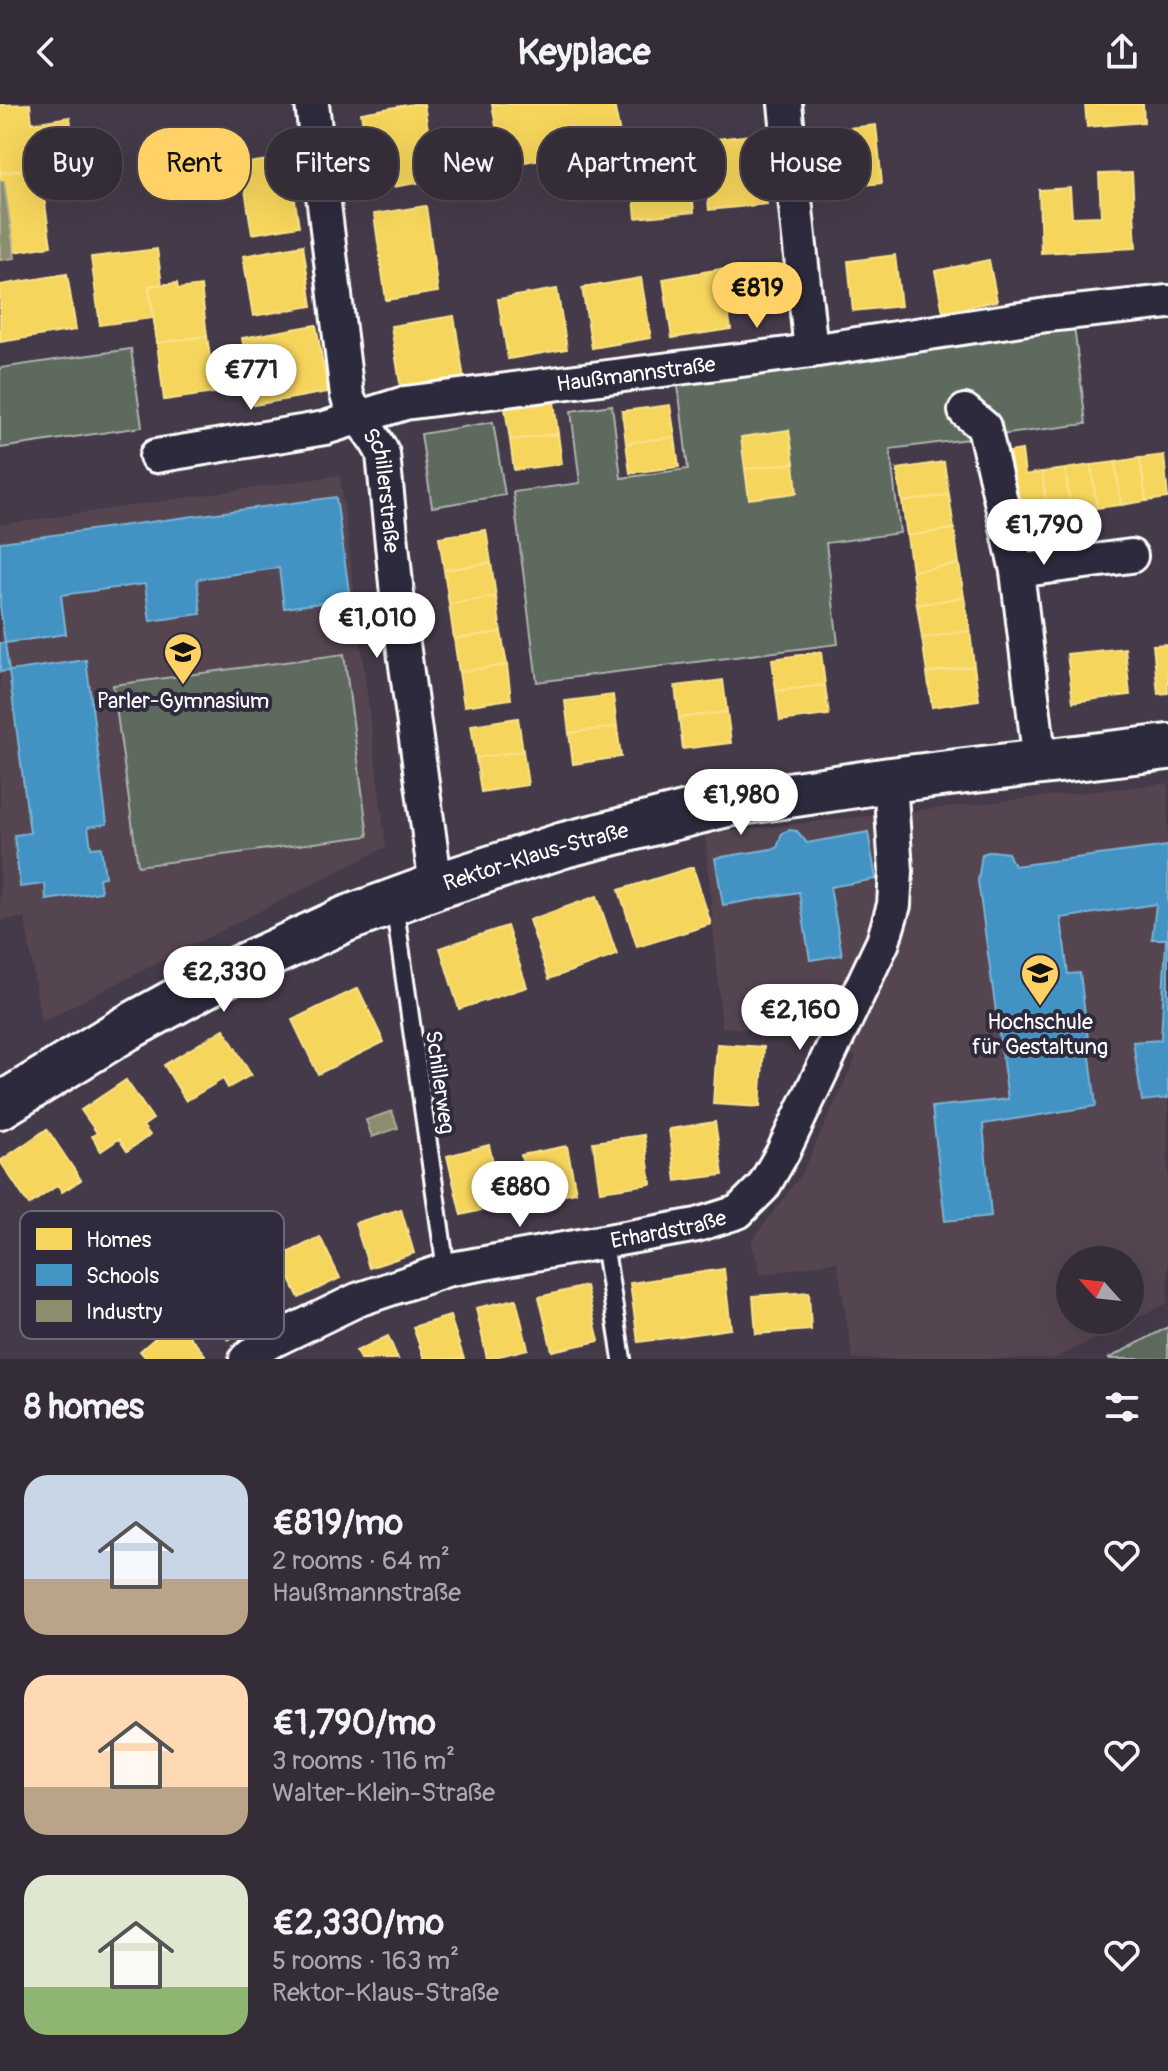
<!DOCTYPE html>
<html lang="en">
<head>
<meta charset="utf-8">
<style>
	body { margin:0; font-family:Pangolin,sans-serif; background:#3f3842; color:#f1f3f6; height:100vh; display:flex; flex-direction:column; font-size:30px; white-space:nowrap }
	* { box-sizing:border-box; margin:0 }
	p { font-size:26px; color:#a9a7ad }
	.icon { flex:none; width:44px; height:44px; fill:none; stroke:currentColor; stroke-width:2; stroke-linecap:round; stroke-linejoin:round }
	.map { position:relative; height:1255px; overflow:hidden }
	.side { display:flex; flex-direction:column; background:#342c37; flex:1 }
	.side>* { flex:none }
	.top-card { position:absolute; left:24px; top:24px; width:1120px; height:72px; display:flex; gap:16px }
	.needle { width:52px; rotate:297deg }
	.controls { position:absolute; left:1056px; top:1142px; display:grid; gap:16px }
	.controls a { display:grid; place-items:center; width:88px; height:88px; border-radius:50%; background:#342c37; box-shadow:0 8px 32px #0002,0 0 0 2px #4e4852; font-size:40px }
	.price { position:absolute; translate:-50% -68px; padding:0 18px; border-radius:28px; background:#fff; color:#222; font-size:26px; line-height:52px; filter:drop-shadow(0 2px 4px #0008) }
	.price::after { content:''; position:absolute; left:50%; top:48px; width:24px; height:18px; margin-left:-12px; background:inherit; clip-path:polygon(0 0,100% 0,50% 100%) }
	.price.on { background:#ffd166; color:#111 }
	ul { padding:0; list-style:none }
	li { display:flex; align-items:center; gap:24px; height:200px; padding:0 24px }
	li span { display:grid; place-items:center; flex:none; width:224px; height:160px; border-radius:24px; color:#555 }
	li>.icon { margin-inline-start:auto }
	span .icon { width:96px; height:96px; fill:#fffc; stroke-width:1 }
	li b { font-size:34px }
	h2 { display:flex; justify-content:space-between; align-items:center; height:96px; padding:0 24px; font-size:34px }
	.tag { padding:0 28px; border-radius:32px; background:#342c37; box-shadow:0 8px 32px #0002,0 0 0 2px #4e4852; font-size:28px; line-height:72px }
	.tag.on { background:#ffd166; color:#111 }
	header { display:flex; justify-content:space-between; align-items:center; height:104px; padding:0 24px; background:#342c37; font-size:36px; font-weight:700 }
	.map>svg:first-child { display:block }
	.built { fill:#544551; fill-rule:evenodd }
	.green { fill:#5e6a5f; stroke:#aeb4af; stroke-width:2 }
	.homes { fill:#f6d55c; stroke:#f9e28d; stroke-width:2 }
	.schools { fill:#4393c3; stroke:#7bb3d5; stroke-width:2 }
	.industry { fill:#8c8c6e; stroke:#aeae9a; stroke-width:2 }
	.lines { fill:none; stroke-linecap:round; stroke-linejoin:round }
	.lane-casing { stroke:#fff; stroke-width:22 }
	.street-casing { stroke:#fff; stroke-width:38 }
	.secondary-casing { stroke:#fff; stroke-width:50 }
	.lane { stroke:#2f2a3d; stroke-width:16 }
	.street { stroke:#2f2a3d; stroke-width:32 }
	.secondary { stroke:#2f2a3d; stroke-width:44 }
	.labels { text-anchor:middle; stroke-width:8; stroke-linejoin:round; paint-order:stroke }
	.street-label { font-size:22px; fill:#fff; stroke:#2f2a3d }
	.poi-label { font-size:22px; fill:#fff; stroke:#2f2a3d }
	.key { fill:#2f2a3d; stroke:#6d6a77; stroke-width:2 }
	.key-label { font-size:22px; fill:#fff }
</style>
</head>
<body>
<header><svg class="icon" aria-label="back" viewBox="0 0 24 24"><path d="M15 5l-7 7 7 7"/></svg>Keyplace<svg class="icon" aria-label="share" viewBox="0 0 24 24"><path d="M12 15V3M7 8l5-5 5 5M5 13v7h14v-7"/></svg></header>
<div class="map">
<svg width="1168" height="1255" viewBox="0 0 1168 1255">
	<rect width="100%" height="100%" fill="#453a49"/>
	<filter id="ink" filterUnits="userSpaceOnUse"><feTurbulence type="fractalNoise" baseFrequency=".0125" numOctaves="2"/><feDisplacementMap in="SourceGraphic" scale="16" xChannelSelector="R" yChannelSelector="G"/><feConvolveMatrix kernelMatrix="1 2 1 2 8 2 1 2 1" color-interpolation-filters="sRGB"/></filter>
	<g filter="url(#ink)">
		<g class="built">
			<path d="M 340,371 L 386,743 L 41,918 L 25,814 L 0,816 L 0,421 Z"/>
			<path d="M 1168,679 L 1168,1199 L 1054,1255 L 853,1255 L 837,1157 L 761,1171 L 751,1138 L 803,1068 L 856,953 L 816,934 L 722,923 L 705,730 ZM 1070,1156 L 1130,1156 L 1130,1216 L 1070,1216 Z"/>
		</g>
		<g class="green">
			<path d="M 1074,222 L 1086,320 L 890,345 L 900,429 L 826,439 L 838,540 L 537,578 L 513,388 L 580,379 L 571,307 L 612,301 L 621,374 L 688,365 L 677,273 Z"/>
			<path d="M 131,245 L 142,323 L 0,344 L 0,264 Z"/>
			<path d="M 493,318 L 505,391 L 432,403 L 421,330 Z"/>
			<path d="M 344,550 L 368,732 L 138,762 L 113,581 Z"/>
			<path d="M 1168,1223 L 1168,1255 L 1108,1255 Z"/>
		</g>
		<g class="homes">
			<path d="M 30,0 L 32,19 L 70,13 L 76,58 L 0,69 L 0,1 Z"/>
			<path d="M 413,0 L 424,0 L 436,76 L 374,86 L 361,9 Z"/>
			<path d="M 492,0 L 614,0 L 622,40 L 503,62 Z"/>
			<path d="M 1085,0 L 1143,0 L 1144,18 L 1087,23 Z"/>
			<path d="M 876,21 L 882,79 L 835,84 L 829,26 Z"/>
			<path d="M 759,30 L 767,100 L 709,106 L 707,86 L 692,87 L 694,108 L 636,114 L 629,45 Z"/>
			<path d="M 288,53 L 299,122 L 252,130 L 241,60 Z"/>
			<path d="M 28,65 L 29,73 L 41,72 L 51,142 L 14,148 L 4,77 L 0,77 L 0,69 Z"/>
			<path d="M 1132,69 L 1136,144 L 1041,149 L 1039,86 L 1070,84 L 1072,113 L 1101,112 L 1099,70 Z"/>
			<path d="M 426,102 L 438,188 L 386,196 L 374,110 Z"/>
			<path d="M 303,141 L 312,202 L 253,212 L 243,152 Z"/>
			<path d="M 157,145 L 162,181 L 149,182 L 153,214 L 100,221 L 91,153 Z"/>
			<path d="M 895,151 L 901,202 L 853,207 L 848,157 Z"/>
			<path d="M 989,156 L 997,197 L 943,208 L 935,167 Z"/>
			<path d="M 721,165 L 731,225 L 672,234 L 663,175 Z"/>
			<path d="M 67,170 L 76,226 L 0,238 L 0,181 Z"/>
			<path d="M 641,174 L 651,234 L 592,244 L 582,184 Z"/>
			<path d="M 177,179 L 178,185 L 201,182 L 207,232 L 157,239 L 149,182 Z"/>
			<path d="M 557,185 L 567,245 L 508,255 L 498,195 Z"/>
			<path d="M 454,212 L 464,275 L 401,286 L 391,222 Z"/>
			<path d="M 316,221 L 328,288 L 254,301 L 242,234 Z"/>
			<path d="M 207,232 L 215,289 L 164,296 L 157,239 Z"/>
			<path d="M 554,297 L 558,330 L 510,336 L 505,304 Z"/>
			<path d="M 670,301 L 675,333 L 626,339 L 622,307 Z"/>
			<path d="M 789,326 L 794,359 L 745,365 L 741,333 Z"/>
			<path d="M 558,330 L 562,360 L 514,366 L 510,336 Z"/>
			<path d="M 675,333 L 679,363 L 630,369 L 626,339 Z"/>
			<path d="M 1022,346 L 1025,371 L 1042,368 L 1048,411 L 1018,415 L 1009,348 Z"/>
			<path d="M 1164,351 L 1168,394 L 1146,397 L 1140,354 Z"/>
			<path d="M 1140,354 L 1146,397 L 1121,401 L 1115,358 Z"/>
			<path d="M 944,358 L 949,391 L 902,398 L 897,365 Z"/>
			<path d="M 1115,358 L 1121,401 L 1097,404 L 1091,361 Z"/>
			<path d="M 794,359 L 797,389 L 749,395 L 745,365 Z"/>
			<path d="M 1091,361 L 1097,404 L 1071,408 L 1065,365 Z"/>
			<path d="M 1065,365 L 1071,408 L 1048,411 L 1042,368 Z"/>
			<path d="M 949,391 L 954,425 L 907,432 L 902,398 Z"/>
			<path d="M 954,425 L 959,460 L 912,467 L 907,432 Z"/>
			<path d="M 486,426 L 491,459 L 444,466 L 439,433 Z"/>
			<path d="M 491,459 L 496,493 L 449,500 L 444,466 Z"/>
			<path d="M 959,460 L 964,493 L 917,501 L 912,467 Z"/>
			<path d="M 496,493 L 501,528 L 454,535 L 449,500 Z"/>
			<path d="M 964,493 L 970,527 L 922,534 L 917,501 Z"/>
			<path d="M 970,527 L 974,562 L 927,569 L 922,534 Z"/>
			<path d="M 501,528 L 507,561 L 459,568 L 454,535 Z"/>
			<path d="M 1168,540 L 1168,589 L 1158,590 L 1153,541 Z"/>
			<path d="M 1125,544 L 1130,591 L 1073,598 L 1067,550 Z"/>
			<path d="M 821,548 L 825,581 L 776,587 L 772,555 Z"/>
			<path d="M 507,561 L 511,595 L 464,602 L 459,568 Z"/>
			<path d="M 974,562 L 979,596 L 932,603 L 927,569 Z"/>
			<path d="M 723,576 L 727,608 L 679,614 L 675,582 Z"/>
			<path d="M 825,581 L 829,611 L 780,617 L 776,587 Z"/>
			<path d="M 613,591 L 617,623 L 569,629 L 565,597 Z"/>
			<path d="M 727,608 L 731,639 L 683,645 L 679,614 Z"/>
			<path d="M 518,614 L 523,647 L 476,654 L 471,621 Z"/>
			<path d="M 617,623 L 621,653 L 573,660 L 569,629 Z"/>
			<path d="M 523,647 L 528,681 L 481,688 L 476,654 Z"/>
			<path d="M 693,763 L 711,820 L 637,843 L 619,786 Z"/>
			<path d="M 597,792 L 617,851 L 549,875 L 529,816 Z"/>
			<path d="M 507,822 L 527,883 L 459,905 L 440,844 Z"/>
			<path d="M 358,884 L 384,938 L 318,970 L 292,916 Z"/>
			<path d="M 224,925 L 251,971 L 228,984 L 223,975 L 186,997 L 164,961 Z"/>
			<path d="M 717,940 L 764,943 L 760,1003 L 713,1000 Z"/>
			<path d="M 126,976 L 153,1015 L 143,1022 L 150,1031 L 127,1047 L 119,1035 L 101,1047 L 92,1032 L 97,1029 L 81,1006 Z"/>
			<path d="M 715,1018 L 723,1071 L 676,1077 L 669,1025 Z"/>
			<path d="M 47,1025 L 81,1076 L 62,1088 L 58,1081 L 29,1101 L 0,1057 Z"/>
			<path d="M 644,1031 L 651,1080 L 600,1087 L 593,1038 Z"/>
			<path d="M 489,1041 L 503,1101 L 461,1111 L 447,1052 Z"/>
			<path d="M 567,1042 L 576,1088 L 530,1097 L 521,1051 Z"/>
			<path d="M 401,1105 L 414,1149 L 369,1164 L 355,1119 Z"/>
			<path d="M 320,1133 L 340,1174 L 299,1194 L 279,1153 Z"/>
			<path d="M 724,1165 L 731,1225 L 638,1238 L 630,1179 Z"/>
			<path d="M 244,1175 L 267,1213 L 228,1236 L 205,1198 Z"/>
			<path d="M 586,1182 L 599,1237 L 552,1247 L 539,1193 Z"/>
			<path d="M 809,1188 L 811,1226 L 756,1230 L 753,1192 Z"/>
			<path d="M 516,1195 L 528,1245 L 487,1255 L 476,1204 Z"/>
			<path d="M 450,1212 L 464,1255 L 424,1255 L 413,1223 Z"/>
			<path d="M 176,1216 L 205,1251 L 201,1255 L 147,1255 L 140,1247 Z"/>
			<path d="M 388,1232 L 398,1255 L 360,1255 L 356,1247 Z"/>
		</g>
		<g class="schools">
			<path d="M 336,393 L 350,495 L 284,504 L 279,464 L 197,475 L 201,510 L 150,517 L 145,480 L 61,491 L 66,530 L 5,539 L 0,502 L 0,438 Z"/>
			<path d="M 0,539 L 5,539 L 9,567 L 0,568 Z"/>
			<path d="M 86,556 L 107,720 L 88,723 L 91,744 L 101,743 L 105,773 L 99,774 L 101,788 L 46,796 L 45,780 L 20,783 L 14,731 L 30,729 L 9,567 Z"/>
			<path d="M 789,726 L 797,727 L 807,739 L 868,728 L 876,775 L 830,783 L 842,851 L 810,856 L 799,788 L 723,801 L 715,754 L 777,744 L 782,729 Z"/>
			<path d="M 1168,742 L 1168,994 L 1142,997 L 1133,938 L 1161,936 L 1166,835 L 1152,835 L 1156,800 L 1061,814 L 1068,870 L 1080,869 L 1096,1002 L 983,1020 L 991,1112 L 945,1117 L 932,1003 L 1008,995 L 978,777 L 982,750 L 992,747 L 1008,749 L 1014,762 Z"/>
		</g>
		<g class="industry">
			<path d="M 0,77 L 4,77 L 15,154 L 0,156 Z"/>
			<path d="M 392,1007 L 398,1024 L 372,1033 L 366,1016 Z"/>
		</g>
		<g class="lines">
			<g class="lane-casing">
				<g id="lane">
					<path d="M 394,799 L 446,1166"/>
					<path d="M 604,1139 L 622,1255"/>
				</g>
			</g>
			<g class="street-casing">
				<g id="street">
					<path id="s1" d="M 312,0 L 347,291 C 354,314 374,328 383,350 L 399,510 L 436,782"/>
					<path d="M 785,0 L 811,247"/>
					<path d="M 965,307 L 984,323 L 1017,467 L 1040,659"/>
					<path id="s2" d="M 156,352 L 325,324 L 405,299 L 811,247 L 1047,211 L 1168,198"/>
					<path d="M 1017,467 L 1131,452"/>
					<path id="s3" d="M 246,1255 L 266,1240 L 357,1196 L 446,1166 L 697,1121 L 738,1108 L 763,1083 L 783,1048 L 883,838 L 894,801 L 896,767 L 890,676"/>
				</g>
			</g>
			<g class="secondary-casing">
				<g id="secondary">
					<path id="s4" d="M 0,1002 L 127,924 L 222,872 L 346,815 L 436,782 L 564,741 L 727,700 L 890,676 L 1168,643"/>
				</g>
			</g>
			<use href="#lane" class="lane"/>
			<use href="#street" class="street"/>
			<use href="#secondary" class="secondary"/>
		</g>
	</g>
	<defs>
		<g id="school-pin" transform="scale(2)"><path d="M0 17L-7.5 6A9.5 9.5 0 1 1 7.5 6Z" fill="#ffd166" stroke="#2f2a3d"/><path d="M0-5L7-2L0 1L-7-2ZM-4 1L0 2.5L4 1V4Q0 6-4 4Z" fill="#111"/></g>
		<g id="university-pin" transform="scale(2)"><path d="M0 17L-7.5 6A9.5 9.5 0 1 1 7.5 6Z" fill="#ffd166" stroke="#2f2a3d"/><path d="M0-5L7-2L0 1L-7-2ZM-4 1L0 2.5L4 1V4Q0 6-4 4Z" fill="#111"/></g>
	</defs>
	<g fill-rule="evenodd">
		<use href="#school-pin" x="183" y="548"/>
		<use href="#university-pin" x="1040" y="869"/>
	</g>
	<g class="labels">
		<g class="street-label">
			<text dy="8" stroke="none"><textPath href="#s2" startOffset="488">Haußmannstraße</textPath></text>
			<text dy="8" stroke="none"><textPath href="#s1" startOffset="398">Schillerstraße</textPath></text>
			<text dy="8" stroke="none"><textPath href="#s4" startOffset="594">Rektor-Klaus-Straße</textPath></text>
			<text transform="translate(441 978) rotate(82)" y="8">Schillerweg</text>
			<text dy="8" stroke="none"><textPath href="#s3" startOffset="446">Erhardstraße</textPath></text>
		</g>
		<g class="poi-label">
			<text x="183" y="604">Parler-Gymnasium</text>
			<text x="1040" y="925">Hochschule<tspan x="1040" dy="25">für Gestaltung</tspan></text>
		</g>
	</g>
	<rect x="20" y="1107" width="264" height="128" rx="12" class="key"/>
	<rect x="36" y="1124" width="36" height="22" fill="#f6d55c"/>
	<rect x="36" y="1160" width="36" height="22" fill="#4393c3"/>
	<rect x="36" y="1196" width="36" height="22" fill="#8c8c6e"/>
	<g class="key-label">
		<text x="86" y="1143">Homes</text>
		<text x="86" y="1179">Schools</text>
		<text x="86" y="1215">Industry</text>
	</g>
</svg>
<div class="controls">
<a><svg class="needle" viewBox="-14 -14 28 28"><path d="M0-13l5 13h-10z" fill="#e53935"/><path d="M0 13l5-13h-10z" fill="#a9a7ad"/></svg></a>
</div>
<b class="price on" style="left:757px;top:226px">€819</b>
<b class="price" style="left:251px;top:308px">€771</b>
<b class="price" style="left:1044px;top:463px">€1,790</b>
<b class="price" style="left:377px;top:556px">€1,010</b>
<b class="price" style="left:741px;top:733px">€1,980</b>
<b class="price" style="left:224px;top:910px">€2,330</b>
<b class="price" style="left:800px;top:948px">€2,160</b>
<b class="price" style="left:520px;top:1125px">€880</b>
<div class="top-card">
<a class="tag">Buy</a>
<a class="tag on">Rent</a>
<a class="tag">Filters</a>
<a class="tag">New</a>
<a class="tag">Apartment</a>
<a class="tag">House</a>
</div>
</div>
<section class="side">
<h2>8 homes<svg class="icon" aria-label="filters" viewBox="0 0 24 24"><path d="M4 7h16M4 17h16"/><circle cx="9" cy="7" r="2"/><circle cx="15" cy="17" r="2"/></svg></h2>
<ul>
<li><span style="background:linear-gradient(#c9d6e8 65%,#b9a48a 0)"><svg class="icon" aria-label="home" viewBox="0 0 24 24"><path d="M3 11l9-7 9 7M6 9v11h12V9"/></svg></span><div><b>€819/mo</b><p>2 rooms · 64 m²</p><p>Haußmannstraße</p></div><svg class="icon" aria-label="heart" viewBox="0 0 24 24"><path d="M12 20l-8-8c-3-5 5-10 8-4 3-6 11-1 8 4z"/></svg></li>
<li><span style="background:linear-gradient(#ffd9b3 70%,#b9a48a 0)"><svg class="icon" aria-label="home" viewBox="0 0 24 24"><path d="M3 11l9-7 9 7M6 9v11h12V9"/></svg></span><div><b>€1,790/mo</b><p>3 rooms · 116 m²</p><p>Walter-Klein-Straße</p></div><svg class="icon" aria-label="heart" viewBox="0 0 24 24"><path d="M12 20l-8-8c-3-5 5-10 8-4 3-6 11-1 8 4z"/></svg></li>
<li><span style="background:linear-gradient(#dfe7d0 70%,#8fb573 0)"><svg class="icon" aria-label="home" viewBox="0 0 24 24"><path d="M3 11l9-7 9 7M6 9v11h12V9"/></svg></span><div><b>€2,330/mo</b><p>5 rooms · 163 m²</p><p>Rektor-Klaus-Straße</p></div><svg class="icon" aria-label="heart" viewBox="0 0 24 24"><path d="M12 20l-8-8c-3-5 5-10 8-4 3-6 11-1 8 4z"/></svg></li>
</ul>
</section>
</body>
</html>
